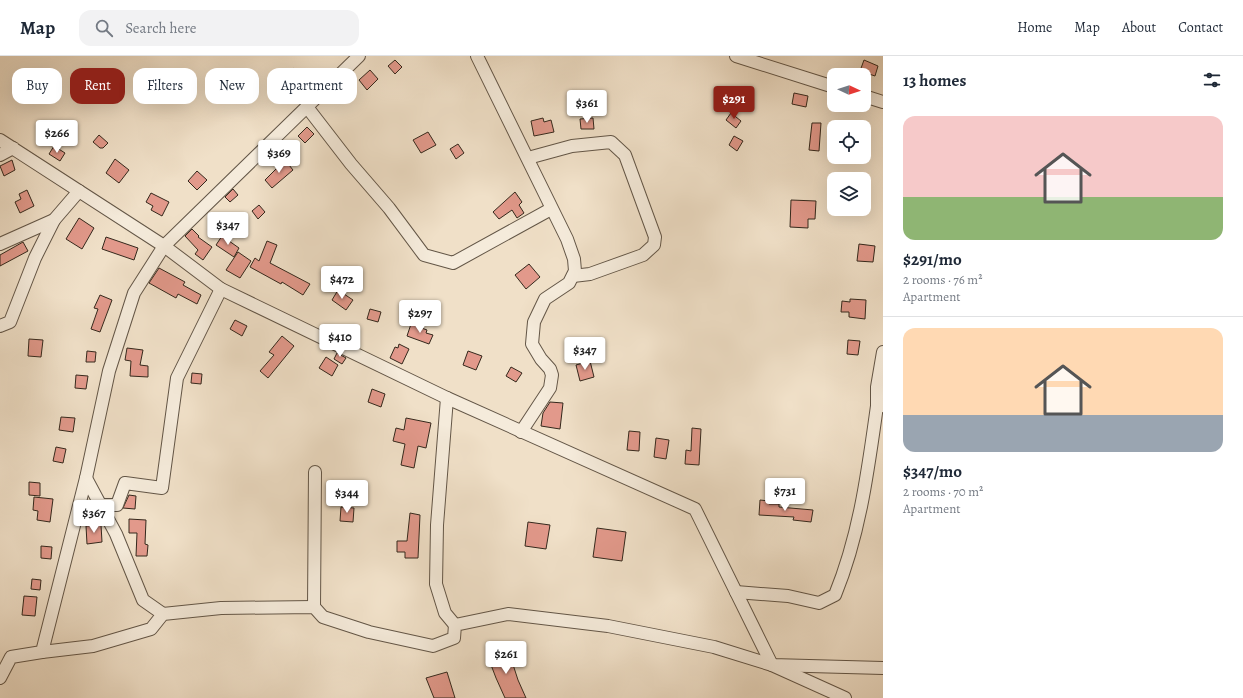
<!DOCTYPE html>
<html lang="en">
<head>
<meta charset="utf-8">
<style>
	body { margin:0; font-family:Alegreya,serif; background:#f2f2f3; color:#1f2937; height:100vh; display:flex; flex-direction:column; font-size:15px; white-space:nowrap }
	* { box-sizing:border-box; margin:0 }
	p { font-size:13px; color:#747a83 }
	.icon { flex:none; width:22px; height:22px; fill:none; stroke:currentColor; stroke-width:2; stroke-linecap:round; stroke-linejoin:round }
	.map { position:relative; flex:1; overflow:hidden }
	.sheet { display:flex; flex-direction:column; background:#fff; width:360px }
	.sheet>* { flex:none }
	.top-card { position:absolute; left:12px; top:12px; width:380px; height:36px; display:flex; gap:8px }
	.needle { width:26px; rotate:94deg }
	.tools { position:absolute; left:827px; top:12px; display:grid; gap:8px }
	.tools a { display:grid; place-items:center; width:44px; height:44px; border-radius:8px; background:#fff; box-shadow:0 4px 16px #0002; font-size:20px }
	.price { position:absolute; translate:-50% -34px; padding:0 9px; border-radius:4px; background:#fff; color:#222; font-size:13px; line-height:26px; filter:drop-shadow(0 1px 2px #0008) }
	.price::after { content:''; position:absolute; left:50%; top:24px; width:12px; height:9px; margin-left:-6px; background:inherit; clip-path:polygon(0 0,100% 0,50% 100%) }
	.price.on { background:#8f2418; color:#fff }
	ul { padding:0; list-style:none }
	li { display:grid; align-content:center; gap:8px; height:212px; padding:0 20px }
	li+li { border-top:1px solid #e0e1e3 }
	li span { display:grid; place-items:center; height:124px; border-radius:12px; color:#555 }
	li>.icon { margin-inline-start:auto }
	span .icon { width:72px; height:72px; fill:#fffc; stroke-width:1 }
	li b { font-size:17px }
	h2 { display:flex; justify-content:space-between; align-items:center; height:48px; padding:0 20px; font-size:17px }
	.tag { padding:0 14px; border-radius:12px; background:#fff; box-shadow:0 4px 16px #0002; font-size:14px; line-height:36px }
	.tag.on { background:#8f2418; color:#fff }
	header { display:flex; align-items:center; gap:24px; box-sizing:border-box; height:56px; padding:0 20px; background:#fff; border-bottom:1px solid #e0e1e3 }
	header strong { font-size:19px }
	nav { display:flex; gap:22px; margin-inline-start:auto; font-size:14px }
	.search { width:280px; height:36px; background:#f2f2f3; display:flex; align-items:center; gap:10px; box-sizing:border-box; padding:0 14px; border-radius:12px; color:#747a83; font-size:15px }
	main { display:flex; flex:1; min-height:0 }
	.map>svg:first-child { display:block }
	.building { fill:#e2998b; stroke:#34281c }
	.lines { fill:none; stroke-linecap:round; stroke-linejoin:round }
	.street-casing { stroke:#635647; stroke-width:14 }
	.street { stroke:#f5ebdb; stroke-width:12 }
</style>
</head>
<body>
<header>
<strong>Map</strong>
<div class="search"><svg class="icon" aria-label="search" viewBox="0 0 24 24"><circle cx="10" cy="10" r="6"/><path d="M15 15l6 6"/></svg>Search here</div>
<nav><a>Home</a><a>Map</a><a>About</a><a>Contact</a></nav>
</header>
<main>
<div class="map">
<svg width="883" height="642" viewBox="0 0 883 642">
	<rect width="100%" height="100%" fill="#f0e0c8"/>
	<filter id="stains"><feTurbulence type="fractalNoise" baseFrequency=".005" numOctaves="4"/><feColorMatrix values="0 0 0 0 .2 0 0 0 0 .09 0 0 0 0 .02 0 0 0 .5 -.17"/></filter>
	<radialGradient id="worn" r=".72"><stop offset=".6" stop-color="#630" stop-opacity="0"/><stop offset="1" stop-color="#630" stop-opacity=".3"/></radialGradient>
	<g class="building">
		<path d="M 395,4 L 402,11 L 395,18 L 388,10 Z"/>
		<path d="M 864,4 L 878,10 L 875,20 L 860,15 Z"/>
		<path d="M 293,12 L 304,22 L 295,32 L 284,21 Z"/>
		<path d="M 370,14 L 378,23 L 367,34 L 359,24 Z"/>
		<path d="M 794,37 L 808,40 L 806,51 L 792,48 Z"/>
		<path d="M 736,38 L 746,44 L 740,54 L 730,48 Z"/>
		<path d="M 731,57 L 741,65 L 736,72 L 726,64 Z"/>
		<path d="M 543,62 L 544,66 L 551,64 L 554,76 L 534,80 L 531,65 Z"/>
		<path d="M 593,62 L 594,73 L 581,73 L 580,63 Z"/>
		<path d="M 812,67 L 821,67 L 819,95 L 809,94 Z"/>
		<path d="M 307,71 L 314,78 L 305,87 L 298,80 Z"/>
		<path d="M 428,76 L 436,89 L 421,97 L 413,84 Z"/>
		<path d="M 99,79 L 108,87 L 103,92 L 100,92 L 93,86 Z"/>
		<path d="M 734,80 L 743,85 L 737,95 L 729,89 Z"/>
		<path d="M 458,88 L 464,97 L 456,103 L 450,93 Z"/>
		<path d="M 54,90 L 65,97 L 60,105 L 49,98 Z"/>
		<path d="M 115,103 L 129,114 L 119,127 L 106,117 Z"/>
		<path d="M 12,104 L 15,114 L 4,120 L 0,110 Z"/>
		<path d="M 285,104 L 293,114 L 272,132 L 265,124 Z"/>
		<path d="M 197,115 L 207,124 L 197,134 L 188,125 Z"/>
		<path d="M 233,133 L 238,139 L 230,146 L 225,141 Z"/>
		<path d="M 27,134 L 34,150 L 20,157 L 15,146 L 21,143 L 19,138 Z"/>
		<path d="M 515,136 L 522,146 L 519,149 L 524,157 L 517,162 L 512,154 L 499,163 L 493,156 Z"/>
		<path d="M 151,137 L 169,146 L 162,160 L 151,154 L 153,150 L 146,146 Z"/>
		<path d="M 791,144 L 816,145 L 815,163 L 808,163 L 808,172 L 790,171 Z"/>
		<path d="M 259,149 L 265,156 L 258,163 L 252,155 Z"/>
		<path d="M 79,162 L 94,172 L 82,193 L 66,183 Z"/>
		<path d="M 192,173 L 199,180 L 198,181 L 212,191 L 203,204 L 195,198 L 198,194 L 185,180 Z"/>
		<path d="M 222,180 L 239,192 L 234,201 L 216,189 Z"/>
		<path d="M 106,181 L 138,192 L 134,204 L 102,193 Z"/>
		<path d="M 267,185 L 277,189 L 270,207 L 310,228 L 303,239 L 282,226 L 281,228 L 250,211 L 255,202 L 259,205 Z"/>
		<path d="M 23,186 L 28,195 L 0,210 L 0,199 Z"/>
		<path d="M 859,188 L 875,190 L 873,206 L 857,205 Z"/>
		<path d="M 238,196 L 251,205 L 240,222 L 226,214 Z"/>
		<path d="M 529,208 L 540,221 L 526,233 L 515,219 Z"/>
		<path d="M 159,212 L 185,226 L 183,229 L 201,239 L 197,248 L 178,238 L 176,242 L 149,227 Z"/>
		<path d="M 338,234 L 353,244 L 346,254 L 332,244 Z"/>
		<path d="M 100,239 L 112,244 L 100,276 L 91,273 L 98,253 L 94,252 Z"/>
		<path d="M 850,243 L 866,244 L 865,263 L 849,261 L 849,256 L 841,256 L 842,245 L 850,246 Z"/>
		<path d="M 370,253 L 381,256 L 378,266 L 367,263 Z"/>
		<path d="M 235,264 L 247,270 L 242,280 L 230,273 Z"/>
		<path d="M 411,268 L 427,274 L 426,277 L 433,279 L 429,288 L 407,280 Z"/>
		<path d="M 282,280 L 294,290 L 268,322 L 260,315 L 274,299 L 269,296 Z"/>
		<path d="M 29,283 L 43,284 L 41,301 L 28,300 Z"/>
		<path d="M 848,284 L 860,285 L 858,299 L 847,298 Z"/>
		<path d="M 399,288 L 409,293 L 402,308 L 390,302 L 395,291 L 398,292 Z"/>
		<path d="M 127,292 L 143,294 L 140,309 L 148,310 L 148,321 L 130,320 L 131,305 L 125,304 Z"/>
		<path d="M 87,295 L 96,296 L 95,306 L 86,306 Z"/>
		<path d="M 468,295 L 482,300 L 476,314 L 463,309 Z"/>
		<path d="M 337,297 L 346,302 L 342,308 L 334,303 Z"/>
		<path d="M 326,301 L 338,309 L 332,320 L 319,312 Z"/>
		<path d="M 590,305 L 594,321 L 580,325 L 576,309 Z"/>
		<path d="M 511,311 L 522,317 L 516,326 L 506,320 Z"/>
		<path d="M 192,317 L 202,318 L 201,328 L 191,327 Z"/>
		<path d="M 76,319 L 88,320 L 86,333 L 75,332 Z"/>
		<path d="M 372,333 L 385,338 L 381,351 L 368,346 Z"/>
		<path d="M 550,346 L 563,347 L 560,373 L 541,370 L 543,357 Z"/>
		<path d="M 61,361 L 75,362 L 73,376 L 59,374 Z"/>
		<path d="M 406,362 L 431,367 L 426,392 L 418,390 L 414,412 L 401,409 L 405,388 L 393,385 L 396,372 L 404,374 Z"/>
		<path d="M 692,372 L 701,373 L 699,409 L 685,408 L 686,394 L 691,395 Z"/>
		<path d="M 629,375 L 640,376 L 639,395 L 627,394 Z"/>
		<path d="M 656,382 L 669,384 L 666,403 L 654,401 Z"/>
		<path d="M 56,391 L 66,393 L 63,407 L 53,405 Z"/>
		<path d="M 29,426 L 40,427 L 40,440 L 29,439 Z"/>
		<path d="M 129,439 L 136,440 L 135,453 L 123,452 Z"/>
		<path d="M 34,441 L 53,443 L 50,466 L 37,464 L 38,455 L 33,454 Z"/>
		<path d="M 760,444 L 769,445 L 769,448 L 779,448 L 779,451 L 813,454 L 811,466 L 793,464 L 794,461 L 759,459 Z"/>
		<path d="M 341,451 L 354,452 L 353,466 L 340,465 Z"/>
		<path d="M 410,457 L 420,459 L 418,502 L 405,502 L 405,496 L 397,496 L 397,485 L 407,485 Z"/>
		<path d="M 129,463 L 146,464 L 145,488 L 148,489 L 147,500 L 136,500 L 137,477 L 129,477 Z"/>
		<path d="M 528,466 L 550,469 L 546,493 L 525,490 Z"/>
		<path d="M 101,469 L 102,486 L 87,488 L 86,470 Z"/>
		<path d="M 597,472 L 626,476 L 622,505 L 593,501 Z"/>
		<path d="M 41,490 L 52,491 L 51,503 L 41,502 Z"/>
		<path d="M 32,523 L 41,524 L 40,534 L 31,533 Z"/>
		<path d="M 24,540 L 37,541 L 35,560 L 22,559 Z"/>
		<path d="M 508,593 L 518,624 L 526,642 L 505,642 L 496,622 L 488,601 Z"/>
		<path d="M 447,616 L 455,642 L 434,642 L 426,622 Z"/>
	</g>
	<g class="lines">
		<g class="street-casing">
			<g id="street">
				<path d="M 477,0 L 567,183 L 574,203 L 575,215 L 569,227 L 545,243 L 534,266 L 532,288 L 541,303 L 550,313 L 552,319 L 550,332 L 521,376"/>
				<path d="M 736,0 L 834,31"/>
				<path d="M 864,40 L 883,46"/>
				<path d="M 307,51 L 351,108 L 389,152 L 424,199 L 453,207 L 551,153"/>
				<path d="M 0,84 L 164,190 L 221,233 L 447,342 L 695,453 L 772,609 L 845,642"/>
				<path d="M 0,99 L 13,92"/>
				<path d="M 528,102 L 572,90 L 611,86 L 625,99 L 655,181 L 654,189 L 643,199 L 590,218 L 573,220"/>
				<path d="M 0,188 L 54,164 L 79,135"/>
				<path d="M 0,270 L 10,266 L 35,202 L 54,164"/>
				<path d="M 883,296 L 877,331 L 877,350 L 883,350"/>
				<path d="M 447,342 L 437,469 L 436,528 L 445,557 L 455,569"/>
				<path d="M 86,422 L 116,478 L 143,544 L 163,558"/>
				<path d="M 100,449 L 117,449 L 125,427 L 162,432 L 177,322 L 221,233"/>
				<path d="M 736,536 L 788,540 L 819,547 L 835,539 C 860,478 868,414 877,350"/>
				<path d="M 314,551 L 315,416"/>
				<path d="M 42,596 L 93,590 L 151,573 L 163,558 L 221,552 L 314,551 L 323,561 L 369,576 L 433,590 L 454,582 L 455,569 L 508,558 L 608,570 L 714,591 L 772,609 L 883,612"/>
				<path d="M 0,622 L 11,601 L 42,596 L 86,422 L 109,315 L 134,237 L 164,190 L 359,0"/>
			</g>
		</g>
		<use href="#street" class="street"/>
	</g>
	<rect width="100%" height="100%" filter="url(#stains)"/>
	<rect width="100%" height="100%" fill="url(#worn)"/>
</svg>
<div class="tools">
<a><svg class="needle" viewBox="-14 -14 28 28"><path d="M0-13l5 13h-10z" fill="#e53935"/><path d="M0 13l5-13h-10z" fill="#747a83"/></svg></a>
<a><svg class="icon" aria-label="locate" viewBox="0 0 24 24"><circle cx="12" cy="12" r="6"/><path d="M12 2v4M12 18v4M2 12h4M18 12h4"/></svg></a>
<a><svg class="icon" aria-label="layers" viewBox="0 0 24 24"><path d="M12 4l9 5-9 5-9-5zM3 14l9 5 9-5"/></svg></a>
</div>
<b class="price on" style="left:734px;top:64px">$291</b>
<b class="price" style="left:587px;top:68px">$361</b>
<b class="price" style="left:57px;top:98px">$266</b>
<b class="price" style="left:279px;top:118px">$369</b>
<b class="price" style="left:228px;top:190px">$347</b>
<b class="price" style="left:342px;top:244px">$472</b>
<b class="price" style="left:420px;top:278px">$297</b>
<b class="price" style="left:340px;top:302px">$410</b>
<b class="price" style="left:585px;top:315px">$347</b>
<b class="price" style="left:785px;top:456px">$731</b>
<b class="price" style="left:347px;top:458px">$344</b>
<b class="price" style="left:94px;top:478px">$367</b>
<b class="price" style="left:506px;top:619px">$261</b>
<div class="top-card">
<a class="tag">Buy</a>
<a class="tag on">Rent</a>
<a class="tag">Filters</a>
<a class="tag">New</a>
<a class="tag">Apartment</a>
</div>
</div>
<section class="sheet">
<h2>13 homes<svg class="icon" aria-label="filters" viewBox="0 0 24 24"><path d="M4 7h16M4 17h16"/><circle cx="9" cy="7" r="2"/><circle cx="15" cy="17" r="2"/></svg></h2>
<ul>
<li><span style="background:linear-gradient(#f6c9c9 65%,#8fb573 0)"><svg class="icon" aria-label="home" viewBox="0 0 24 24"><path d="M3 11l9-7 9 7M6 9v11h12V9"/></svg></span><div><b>$291/mo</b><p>2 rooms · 76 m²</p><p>Apartment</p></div></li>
<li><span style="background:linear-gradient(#ffd9b3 70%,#9aa5b1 0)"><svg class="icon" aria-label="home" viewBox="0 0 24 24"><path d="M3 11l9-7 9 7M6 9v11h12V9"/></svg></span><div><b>$347/mo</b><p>2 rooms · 70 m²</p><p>Apartment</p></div></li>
</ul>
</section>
</main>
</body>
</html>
